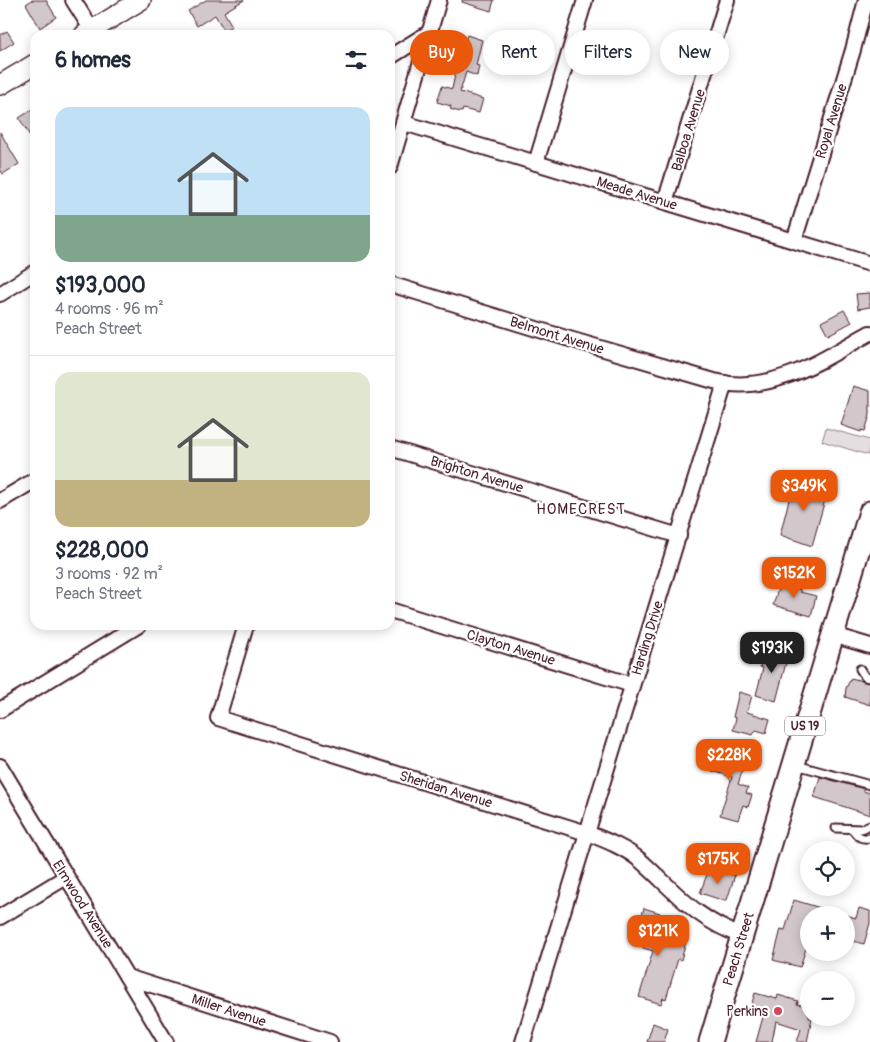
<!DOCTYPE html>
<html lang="en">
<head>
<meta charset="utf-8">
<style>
	body { margin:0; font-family:Pangolin,sans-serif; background:#f6f6f7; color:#1f2937; height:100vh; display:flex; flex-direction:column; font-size:19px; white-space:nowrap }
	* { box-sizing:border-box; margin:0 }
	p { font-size:16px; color:#747a83 }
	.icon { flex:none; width:28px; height:28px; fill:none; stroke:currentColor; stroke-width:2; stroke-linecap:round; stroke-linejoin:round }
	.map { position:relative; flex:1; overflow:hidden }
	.side { position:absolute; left:30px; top:30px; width:365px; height:600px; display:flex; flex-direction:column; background:#fff; border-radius:15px; box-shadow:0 2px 12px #0003 }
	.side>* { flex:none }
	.top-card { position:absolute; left:410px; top:30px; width:385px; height:45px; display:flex; gap:10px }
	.controls { position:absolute; left:800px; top:841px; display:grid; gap:10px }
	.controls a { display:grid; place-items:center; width:55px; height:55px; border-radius:50%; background:#fff; box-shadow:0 2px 12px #0003; font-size:25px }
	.price { position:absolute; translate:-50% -42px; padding:0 11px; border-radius:10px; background:#ea580c; color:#fff; font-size:16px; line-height:32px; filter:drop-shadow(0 1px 2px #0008) }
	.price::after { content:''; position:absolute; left:50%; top:30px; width:15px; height:11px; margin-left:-8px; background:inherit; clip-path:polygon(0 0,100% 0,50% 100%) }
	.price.selected { background:#222; color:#fff }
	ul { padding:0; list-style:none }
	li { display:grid; align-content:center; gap:10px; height:265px; padding:0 25px }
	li+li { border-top:1px solid #e0e1e3 }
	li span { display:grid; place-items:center; height:155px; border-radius:15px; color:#555 }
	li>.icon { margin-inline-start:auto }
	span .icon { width:90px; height:90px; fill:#fffc; stroke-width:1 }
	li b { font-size:21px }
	h2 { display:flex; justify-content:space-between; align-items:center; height:60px; padding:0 25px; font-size:21px }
	.tag { padding:0 18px; border-radius:22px; background:#fff; box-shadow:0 2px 12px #0003; font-size:18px; line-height:45px }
	.tag.selected { background:#ea580c; color:#fff }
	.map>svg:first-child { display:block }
	.green { fill:#e5dee0; stroke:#987e86 }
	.building { fill:#d2c7cb; stroke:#4a1f2b }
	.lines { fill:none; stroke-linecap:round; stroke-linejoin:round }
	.lane-casing { stroke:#4a1f2b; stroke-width:11 }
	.street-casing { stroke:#4a1f2b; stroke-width:18 }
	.secondary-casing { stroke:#4a1f2b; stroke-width:22 }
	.primary-casing { stroke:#4a1f2b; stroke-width:25 }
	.lane { stroke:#fff; stroke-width:7 }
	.street { stroke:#fff; stroke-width:14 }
	.secondary { stroke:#fff; stroke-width:19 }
	.primary { stroke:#fff; stroke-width:21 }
	.poi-dot { fill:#d1495b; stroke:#fff; stroke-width:2 }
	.labels { text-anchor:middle; stroke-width:4.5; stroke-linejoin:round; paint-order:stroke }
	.shield { fill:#fff; stroke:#80626b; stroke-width:1 }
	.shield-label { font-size:12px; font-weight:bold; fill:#4a1f2b }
	.street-label { font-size:14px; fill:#4a1f2b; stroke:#fff }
	.poi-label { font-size:14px; fill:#4a1f2b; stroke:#fff; text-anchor:end }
	.neighbourhood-label { font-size:15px; letter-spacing:1px; fill:#4a1f2b; stroke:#fff }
</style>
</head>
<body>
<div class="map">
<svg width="870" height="1042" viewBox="0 0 870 1042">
	<rect width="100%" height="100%" fill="#fff"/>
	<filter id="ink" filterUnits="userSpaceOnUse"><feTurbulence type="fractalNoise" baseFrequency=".02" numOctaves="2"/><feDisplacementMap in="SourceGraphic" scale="10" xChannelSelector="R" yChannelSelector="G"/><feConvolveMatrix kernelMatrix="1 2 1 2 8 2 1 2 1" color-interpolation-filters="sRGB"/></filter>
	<g filter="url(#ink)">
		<path class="green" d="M 826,428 L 870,440 L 868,455 L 822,441 Z"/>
		<g class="building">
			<path d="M 32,0 L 46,0 L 56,17 L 40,28 L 26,4 Z"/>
			<path d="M 206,0 L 244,0 L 224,12 L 232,26 L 224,30 L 215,15 L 197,26 L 188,11 Z"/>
			<path d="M 462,0 L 494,0 L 491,11 L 462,2 Z"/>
			<path d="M 7,31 L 14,42 L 0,51 L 0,35 Z"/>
			<path d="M 467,35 L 482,40 L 476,65 L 479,66 L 477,76 L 466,72 L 460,92 L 483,99 L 479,113 L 463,109 L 462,112 L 456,111 L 450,109 L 451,106 L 437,102 L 442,86 L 452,89 L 456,70 Z"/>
			<path d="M 35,108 L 35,144 L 19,118 Z"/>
			<path d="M 0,132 L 19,164 L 3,174 L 0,169 Z"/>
			<path d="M 870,293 L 870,307 L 858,309 L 856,294 Z"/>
			<path d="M 844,310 L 852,322 L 828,335 L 821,322 Z"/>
			<path d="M 853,386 L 870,391 L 870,415 L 865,431 L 861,430 L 861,432 L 841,425 Z"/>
			<path d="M 794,480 L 828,489 L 812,546 L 780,535 Z"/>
			<path d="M 781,580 L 790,583 L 789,585 L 800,589 L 800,592 L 816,596 L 811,616 L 773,605 Z"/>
			<path d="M 772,646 L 788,652 L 785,663 L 786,663 L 776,701 L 756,695 L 763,668 L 760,667 L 763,655 L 769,657 Z"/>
			<path d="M 851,678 L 870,683 L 870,705 L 845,697 L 846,688 Z"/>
			<path d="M 739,692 L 752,696 L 747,712 L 770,719 L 766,733 L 756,730 L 753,735 L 733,730 L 736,718 L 733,717 Z"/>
			<path d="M 703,750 L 709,752 L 710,750 L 746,761 L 738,784 L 748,788 L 746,793 L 752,795 L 748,807 L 743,805 L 738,820 L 720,815 L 732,777 L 699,767 Z"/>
			<path d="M 820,777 L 864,789 L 863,791 L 870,793 L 870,815 L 814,797 Z"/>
			<path d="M 709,869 L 735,875 L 727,900 L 722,900 L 700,893 Z"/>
			<path d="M 794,900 L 837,913 L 837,915 L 809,915 L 809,939 L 800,967 L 773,960 L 781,929 L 785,930 Z"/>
			<path d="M 644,908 L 660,913 L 659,917 L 661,917 L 656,933 L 686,942 L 681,960 L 678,959 L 666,999 L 663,998 L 661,1004 L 639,997 L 653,951 L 633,945 Z"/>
			<path d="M 859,908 L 870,911 L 870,923 L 864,944 L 846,939 L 846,915 L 856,918 Z"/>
			<path d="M 755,993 L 777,999 L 778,995 L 798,1001 L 797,1004 L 809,1007 L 809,1018 L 812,1018 L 807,1042 L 797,1042 L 801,1029 L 776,1021 L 772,1042 L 756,1042 L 763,1017 L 749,1012 Z"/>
			<path d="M 653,1023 L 668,1029 L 664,1042 L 647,1042 Z"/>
		</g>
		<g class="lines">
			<g class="lane-casing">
				<g id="lane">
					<path d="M 860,669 L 865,677 L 870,678"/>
					<path d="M 796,765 L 870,785"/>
					<path d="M 836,828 L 861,829 L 870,825"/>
					<path d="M 853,830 C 858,837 861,839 870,838"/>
				</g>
			</g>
			<g class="street-casing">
				<g id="street">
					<path d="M 73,0 L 95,35"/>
					<path d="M 390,57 L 430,32"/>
					<path d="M 404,123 L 870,264"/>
					<path d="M 536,163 L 585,0"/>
					<path d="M 390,167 L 439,0"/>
					<path d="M 665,202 L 727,0"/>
					<path d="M 794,241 L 853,50 L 866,0"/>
					<path d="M 390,284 L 566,338 L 714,381 C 771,396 823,359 870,333"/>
					<path d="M 0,294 L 35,272"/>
					<path d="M 390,448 L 679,536"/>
					<path d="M 0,501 L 35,480"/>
					<path d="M 390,610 L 632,685"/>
					<path d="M 246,625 L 218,718 L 587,833 C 605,840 626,848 641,861 C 677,893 694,918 742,936"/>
					<path d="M 833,635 L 870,646"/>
					<path d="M 0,710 L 139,625"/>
					<path d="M 0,766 L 166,1042"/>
					<path d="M 0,917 L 66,877"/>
					<path d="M 127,977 L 330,1042"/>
					<path d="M 523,1042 L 725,383"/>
				</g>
			</g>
			<g class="secondary-casing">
				<g id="secondary">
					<path d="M 84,35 L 141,0"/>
					<path d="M 0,85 L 35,64"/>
				</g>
			</g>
			<g class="primary-casing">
				<path id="primary" d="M 710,1042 L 870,512"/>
			</g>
			<use href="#lane" class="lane"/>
			<use href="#street" class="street"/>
			<use href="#secondary" class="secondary"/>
			<use href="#primary" class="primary"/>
		</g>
	</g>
	<circle class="poi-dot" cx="778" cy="1011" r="5"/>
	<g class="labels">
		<rect class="shield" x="785" y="716.5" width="40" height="19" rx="4"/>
		<g class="shield-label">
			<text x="805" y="730">US 19</text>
		</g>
		<g class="street-label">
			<text transform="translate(831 121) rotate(-73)" y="5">Royal Avenue</text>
			<text transform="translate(688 130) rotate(-73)" y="5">Balboa Avenue</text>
			<text transform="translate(637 193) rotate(17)" y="5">Meade Avenue</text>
			<text transform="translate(557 335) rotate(17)" y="5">Belmont Avenue</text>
			<text transform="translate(477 474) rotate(17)" y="5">Brighton Avenue</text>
			<text transform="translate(647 638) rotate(-73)" y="5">Harding Drive</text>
			<text transform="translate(511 647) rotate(17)" y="5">Clayton Avenue</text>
			<text transform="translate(446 789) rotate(17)" y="5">Sheridan Avenue</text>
			<text transform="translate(83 904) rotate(58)" y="5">Elmwood Avenue</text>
			<text transform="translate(738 949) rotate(-73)" y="5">Peach Street</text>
			<text transform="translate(229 1010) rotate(18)" y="5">Miller Avenue</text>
		</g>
		<g class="poi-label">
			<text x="768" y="1016">Perkins</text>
		</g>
		<g class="neighbourhood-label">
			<text x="581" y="514">HOMECREST</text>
		</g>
	</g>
</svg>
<div class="controls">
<a><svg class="icon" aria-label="locate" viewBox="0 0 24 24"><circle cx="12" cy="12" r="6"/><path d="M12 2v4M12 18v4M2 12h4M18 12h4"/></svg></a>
<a>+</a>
<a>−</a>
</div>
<b class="price" style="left:804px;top:512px">$349K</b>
<b class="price" style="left:794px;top:599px">$152K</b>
<b class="price selected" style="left:772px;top:674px">$193K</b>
<b class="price" style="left:729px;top:781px">$228K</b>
<b class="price" style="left:718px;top:885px">$175K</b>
<b class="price" style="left:658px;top:957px">$121K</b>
<div class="top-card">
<a class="tag selected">Buy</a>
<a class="tag">Rent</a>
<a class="tag">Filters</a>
<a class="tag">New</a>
</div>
<section class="side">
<h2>6 homes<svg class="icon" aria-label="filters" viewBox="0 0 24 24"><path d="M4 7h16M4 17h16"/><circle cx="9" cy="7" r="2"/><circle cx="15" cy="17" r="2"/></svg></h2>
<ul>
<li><span style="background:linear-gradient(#bfe0f5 70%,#7fa58c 0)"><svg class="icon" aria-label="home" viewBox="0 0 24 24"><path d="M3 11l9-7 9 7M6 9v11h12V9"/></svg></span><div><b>$193,000</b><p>4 rooms · 96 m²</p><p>Peach Street</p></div></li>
<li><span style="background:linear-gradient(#dfe7d0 70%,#c2b280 0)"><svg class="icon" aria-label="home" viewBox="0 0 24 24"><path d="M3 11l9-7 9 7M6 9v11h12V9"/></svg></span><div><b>$228,000</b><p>3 rooms · 92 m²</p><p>Peach Street</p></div></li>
</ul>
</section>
</div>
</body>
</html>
